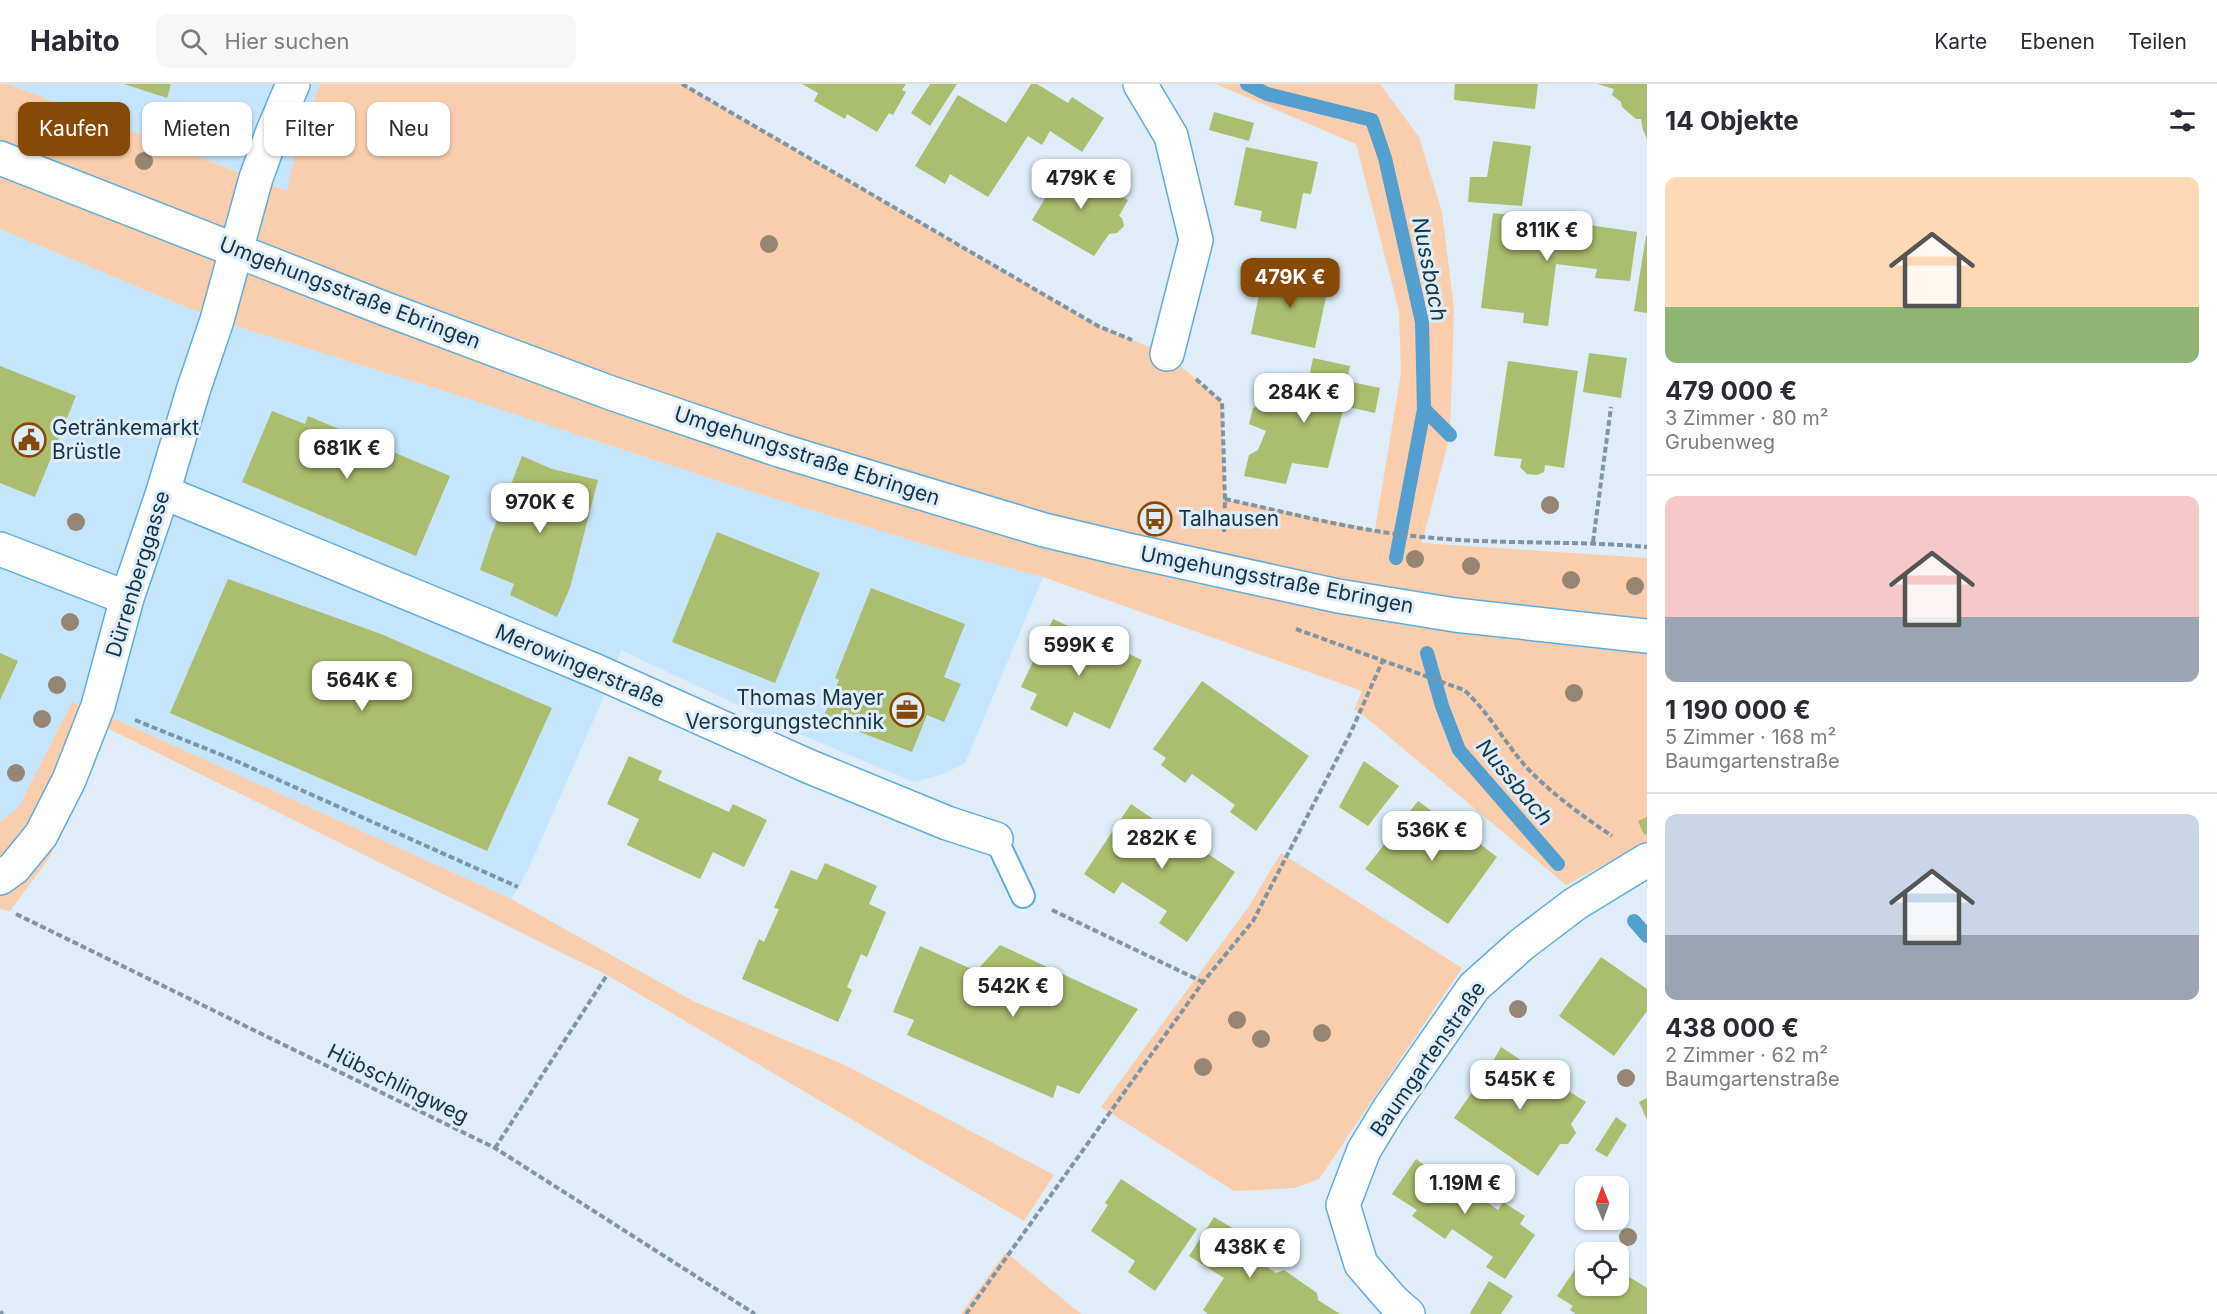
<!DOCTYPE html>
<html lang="de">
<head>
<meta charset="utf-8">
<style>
	body { margin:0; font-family:Inter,sans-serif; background:#f7f7f7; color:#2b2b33; height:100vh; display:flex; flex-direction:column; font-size:22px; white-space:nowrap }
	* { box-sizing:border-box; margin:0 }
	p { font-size:20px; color:#7c7c81 }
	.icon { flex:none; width:33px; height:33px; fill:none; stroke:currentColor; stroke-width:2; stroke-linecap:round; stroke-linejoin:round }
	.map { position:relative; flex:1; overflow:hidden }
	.panel { display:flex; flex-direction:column; background:#fff; width:570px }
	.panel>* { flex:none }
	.top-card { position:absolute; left:18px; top:18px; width:570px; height:54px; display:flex; gap:12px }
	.needle { width:39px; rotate:359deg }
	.tools { position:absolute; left:1575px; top:1092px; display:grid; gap:12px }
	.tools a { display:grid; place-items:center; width:54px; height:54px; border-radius:12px; background:#fff; box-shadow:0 2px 4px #0004; font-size:30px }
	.price { position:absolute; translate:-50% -51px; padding:0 14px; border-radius:12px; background:#fff; color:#222; font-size:20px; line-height:39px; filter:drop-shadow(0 2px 3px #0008) }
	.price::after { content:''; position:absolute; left:50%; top:36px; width:18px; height:14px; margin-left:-9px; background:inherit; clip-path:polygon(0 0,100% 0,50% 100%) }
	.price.selected { background:#864906; color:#fff }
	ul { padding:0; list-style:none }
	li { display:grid; align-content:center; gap:12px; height:318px; padding:0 18px }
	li+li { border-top:2px solid #e1e1e2 }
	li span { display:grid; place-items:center; height:186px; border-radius:12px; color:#555 }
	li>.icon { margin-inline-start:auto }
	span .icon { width:108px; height:108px; fill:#fffc; stroke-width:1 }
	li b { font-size:26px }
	h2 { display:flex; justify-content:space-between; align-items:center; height:72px; padding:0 18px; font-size:26px }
	.pill { padding:0 21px; border-radius:12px; background:#fff; box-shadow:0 2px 4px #0004; font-size:21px; line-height:54px }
	.pill.selected { background:#864906; color:#fff }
	header { display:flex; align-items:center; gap:36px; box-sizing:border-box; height:84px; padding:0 30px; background:#fff; border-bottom:2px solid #e1e1e2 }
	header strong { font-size:28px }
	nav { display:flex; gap:33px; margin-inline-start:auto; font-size:21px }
	.search { width:420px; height:54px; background:#f7f7f7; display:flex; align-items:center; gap:15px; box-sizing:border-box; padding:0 21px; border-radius:12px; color:#7c7c81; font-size:22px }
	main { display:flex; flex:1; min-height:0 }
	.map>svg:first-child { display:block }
	.built { fill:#c5e5fc }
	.green { fill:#faceac }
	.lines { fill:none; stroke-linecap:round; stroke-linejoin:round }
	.stream { stroke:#539fd0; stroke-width:14 }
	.building { fill:#abbd6e }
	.lane-casing { stroke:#5facde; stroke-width:26 }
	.street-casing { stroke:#5facde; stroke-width:36 }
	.secondary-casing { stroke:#5facde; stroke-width:36 }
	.path { stroke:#7d95a4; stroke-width:4; stroke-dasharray:6 3; stroke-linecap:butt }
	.lane { stroke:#fff; stroke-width:22 }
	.street { stroke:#fff; stroke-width:33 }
	.secondary { stroke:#fff; stroke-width:33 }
	.tree { fill:#958572 }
	.labels { text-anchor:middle; stroke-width:6; stroke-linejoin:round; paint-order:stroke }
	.street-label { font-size:21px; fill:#143549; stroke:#deedf8 }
	.poi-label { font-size:21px; fill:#143549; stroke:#deedf8; text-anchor:start }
	.water-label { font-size:22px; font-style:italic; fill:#15374b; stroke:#deedf8 }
</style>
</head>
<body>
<header>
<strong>Habito</strong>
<div class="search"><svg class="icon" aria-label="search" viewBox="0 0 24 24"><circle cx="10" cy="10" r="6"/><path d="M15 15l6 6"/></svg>Hier suchen</div>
<nav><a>Karte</a><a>Ebenen</a><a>Teilen</a></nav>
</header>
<main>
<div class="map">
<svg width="1647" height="1230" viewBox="0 0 1647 1230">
	<rect width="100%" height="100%" fill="#deedf8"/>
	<g class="built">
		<path d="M 8,0 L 320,0 L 298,58 L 288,107 Z"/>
		<path d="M 0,145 L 217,236 L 435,304 L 756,409 L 947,467 L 1043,493 L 965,679 L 943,690 L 914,698 L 802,651 L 621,566 L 600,621 L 528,786 L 511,815 L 111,633 L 72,618 L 19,724 L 0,738 Z"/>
	</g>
	<g class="green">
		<path d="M 0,0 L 8,0 L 287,107 L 298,58 L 320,0 L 682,0 L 1098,242 L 1167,270 L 1222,318 L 1225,415 L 1375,446 L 1401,289 L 1399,227 L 1356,60 L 1216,0 L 1380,0 L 1419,53 L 1442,128 L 1454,224 L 1450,351 L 1422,459 L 1647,474 L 1647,758 L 1566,801 L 1362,630 L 1354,626 L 1362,607 L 1043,493 L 947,467 L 756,409 L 435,304 L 217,236 L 0,145 Z"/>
		<path d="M 72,618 L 111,633 L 511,815 L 695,918 L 845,981 L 1054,1091 L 1024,1137 L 607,891 L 107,644 L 49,774 L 10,827 L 0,825 L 0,738 L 19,723 Z"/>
		<path d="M 1281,769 L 1462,884 L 1319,1095 L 1295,1104 L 1234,1107 L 1101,1023 L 1249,822 Z"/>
		<path d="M 1005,1169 L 1008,1170 L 1081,1230 L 961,1230 Z"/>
	</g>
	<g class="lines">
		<g class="stream">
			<path d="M 1247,0 L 1267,10 L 1372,36 L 1385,74 L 1422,238 L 1424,325 L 1396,474"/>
			<path d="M 1424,325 L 1450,351"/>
			<path d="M 1427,569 L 1442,622 L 1459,666 L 1558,780"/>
			<path d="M 1634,837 L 1647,852"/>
		</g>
	</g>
	<g class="building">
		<path d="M 124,0 L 171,0 L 167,14 Z"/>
		<path d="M 802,0 L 906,0 L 902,6 L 906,8 L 893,31 L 889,29 L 877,48 L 847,30 L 845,35 L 814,17 L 818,9 Z"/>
		<path d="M 930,0 L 957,0 L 930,42 L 911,29 Z"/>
		<path d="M 1031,0 L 1037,0 L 1068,19 L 1072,13 L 1104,34 L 1082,68 L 1050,47 L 1042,61 L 1028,52 L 988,113 L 950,90 L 945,100 L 915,82 L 958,11 L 1006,39 Z"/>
		<path d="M 1455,0 L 1538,0 L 1535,25 L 1454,16 Z"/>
		<path d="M 1597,0 L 1647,0 L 1647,55 L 1643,46 L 1641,35 L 1636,35 L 1622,23 L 1621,18 L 1612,11 L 1614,5 Z"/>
		<path d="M 1214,28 L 1254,39 L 1249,57 L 1209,46 Z"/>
		<path d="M 1493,57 L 1531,62 L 1522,122 L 1468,118 L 1470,93 L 1487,93 Z"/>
		<path d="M 1246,63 L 1318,78 L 1311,110 L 1303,109 L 1296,145 L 1260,137 L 1262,127 L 1234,121 Z"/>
		<path d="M 1066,79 L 1128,116 L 1119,132 L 1122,134 L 1124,142 L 1117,149 L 1109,150 L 1094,172 L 1032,136 Z"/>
		<path d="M 1493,129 L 1538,134 L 1536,145 L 1560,147 L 1561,137 L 1637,148 L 1630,197 L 1595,194 L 1597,185 L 1556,180 L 1548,242 L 1523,239 L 1524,229 L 1481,224 Z"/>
		<path d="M 1646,152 L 1647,152 L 1647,229 L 1634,227 Z"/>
		<path d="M 1264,186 L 1329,199 L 1315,264 L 1251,250 Z"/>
		<path d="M 1589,269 L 1627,274 L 1621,314 L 1583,308 Z"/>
		<path d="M 1313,274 L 1350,282 L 1347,297 L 1380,304 L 1375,329 L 1344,322 L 1328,384 L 1292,379 L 1286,400 L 1244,392 L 1249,371 L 1258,366 L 1266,347 L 1249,340 L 1253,324 L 1259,321 L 1264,302 L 1331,320 L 1336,295 L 1310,289 Z"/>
		<path d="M 1508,277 L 1578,287 L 1564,384 L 1545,381 L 1544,388 L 1537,391 L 1527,390 L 1520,383 L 1522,375 L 1494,372 Z"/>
		<path d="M 0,282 L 76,312 L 35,413 L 0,399 Z"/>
		<path d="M 272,327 L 305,340 L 308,332 L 450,392 L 416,472 L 242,398 Z"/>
		<path d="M 522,372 L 552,385 L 598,396 L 570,504 L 557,533 L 510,511 L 514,500 L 480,486 L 491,452 Z"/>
		<path d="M 717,448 L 820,489 L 775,599 L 672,558 Z"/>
		<path d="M 228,495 L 381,550 L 552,624 L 487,767 L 170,629 Z"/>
		<path d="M 871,504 L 965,540 L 944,593 L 961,600 L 944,638 L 927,631 L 912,668 L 823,634 L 839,596 L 835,594 Z"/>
		<path d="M 1053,535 L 1142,576 L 1110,645 L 1074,628 L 1067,643 L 1030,625 L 1037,610 L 1021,603 Z"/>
		<path d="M 0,569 L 18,577 L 0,616 Z"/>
		<path d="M 1202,597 L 1309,672 L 1256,747 L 1230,728 L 1235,721 L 1192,690 L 1185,699 L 1161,681 L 1166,674 L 1153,665 Z"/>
		<path d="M 629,672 L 662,687 L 658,696 L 729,728 L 733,720 L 767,736 L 744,783 L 713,768 L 700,795 L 627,761 L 639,735 L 607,720 Z"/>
		<path d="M 1364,677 L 1399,702 L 1368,742 L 1339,723 Z"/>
		<path d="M 1418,717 L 1448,739 L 1454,733 L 1468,744 L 1467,750 L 1497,773 L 1448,840 L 1365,785 Z"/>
		<path d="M 1131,720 L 1174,749 L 1180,740 L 1204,756 L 1199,764 L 1235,788 L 1187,858 L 1159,839 L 1167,827 L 1122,798 L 1114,810 L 1084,790 Z"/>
		<path d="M 1647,733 L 1647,750 L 1644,751 L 1638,737 Z"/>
		<path d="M 825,779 L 877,802 L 869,820 L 886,828 L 867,873 L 861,870 L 847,903 L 852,906 L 838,938 L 742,895 L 759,855 L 764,858 L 779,825 L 774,824 L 791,786 L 817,796 Z"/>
		<path d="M 1000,861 L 1138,925 L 1079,1010 L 1057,1001 L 1053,1014 L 907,951 L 914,936 L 893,928 L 920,862 L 976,887 Z"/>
		<path d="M 1601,873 L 1647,905 L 1647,927 L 1614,972 L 1559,932 Z"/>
		<path d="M 1501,963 L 1536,986 L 1538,983 L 1553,992 L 1551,996 L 1586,1018 L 1571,1040 L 1576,1049 L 1568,1060 L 1560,1060 L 1538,1092 L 1454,1034 L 1475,1004 L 1470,995 L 1478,984 L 1489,984 Z"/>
		<path d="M 1647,1014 L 1647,1036 L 1639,1018 Z"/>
		<path d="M 1616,1033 L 1627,1041 L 1607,1073 L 1595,1066 Z"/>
		<path d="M 1416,1075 L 1437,1090 L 1442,1082 L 1465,1098 L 1461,1104 L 1474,1113 L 1476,1110 L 1498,1126 L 1503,1118 L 1525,1132 L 1520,1140 L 1535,1151 L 1505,1195 L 1486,1183 L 1493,1173 L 1452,1145 L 1445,1155 L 1412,1132 L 1417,1126 L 1392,1110 Z"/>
		<path d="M 1121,1095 L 1197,1145 L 1155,1207 L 1128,1188 L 1135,1177 L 1091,1147 L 1108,1121 L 1105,1119 Z"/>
		<path d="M 1214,1133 L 1251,1155 L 1243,1166 L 1276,1189 L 1284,1186 L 1317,1209 L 1318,1216 L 1340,1230 L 1208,1230 L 1203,1226 L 1224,1194 L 1189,1172 Z"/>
		<path d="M 1586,1169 L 1586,1202 L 1618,1202 L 1618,1186 L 1647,1204 L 1647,1230 L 1576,1230 L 1570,1226 L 1573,1222 L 1557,1212 Z"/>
		<path d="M 1489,1197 L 1513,1212 L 1501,1230 L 1471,1230 L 1470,1229 Z"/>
	</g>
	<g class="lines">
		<g class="lane-casing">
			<path id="lane" d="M 996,755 L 1023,812"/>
		</g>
		<g class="street-casing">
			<g id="street">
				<path d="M 1140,0 L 1171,52 L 1196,156 L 1167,270"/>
				<path d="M 163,408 L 596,587 L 808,682 L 947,739 L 996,755"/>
				<path d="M 0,465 L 127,514"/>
				<path d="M 0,794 L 14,784 L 41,751 L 69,696 L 98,622 L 127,514 L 163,408 L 193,307 L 217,236 L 256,94 L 273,47 L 293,0"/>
				<path d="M 1408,1230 L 1393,1217 L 1361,1180 L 1343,1121 L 1364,1066 L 1389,1025 L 1474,903 L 1521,861 L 1575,820 L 1647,776"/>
			</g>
		</g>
		<g class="secondary-casing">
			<path id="secondary" d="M 0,74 L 383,224 L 611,309 L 779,366 L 1044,446 L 1128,466 L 1338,512 L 1455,531 L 1647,552"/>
		</g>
		<g class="path">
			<path d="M 682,0 L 1098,242 L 1132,256"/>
			<path d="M 1196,295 L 1222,318 L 1225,415 L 1224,448"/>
			<path d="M 1225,415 C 1290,429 1356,447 1423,453 C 1497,461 1572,456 1647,463"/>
			<path d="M 1593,458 L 1611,323"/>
			<path d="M 1296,545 L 1464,606 C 1491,630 1507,664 1532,689 C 1556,713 1584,733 1612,752"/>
			<path d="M 135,636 L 234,676 L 518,803"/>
			<path d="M 1052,826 L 1203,898"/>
			<path d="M 16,830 L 495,1064 L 755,1230"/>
			<path d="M 495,1064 L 607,891"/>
			<path d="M 0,1228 L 3,1230"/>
			<path d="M 966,1230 L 1203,898 L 1253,837 L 1351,648 L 1383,576"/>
		</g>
		<use href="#lane" class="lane"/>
		<use href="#street" class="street"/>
		<use href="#secondary" class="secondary"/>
	</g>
	<g class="tree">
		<circle cx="222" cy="38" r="9"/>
		<circle cx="50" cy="42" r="9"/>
		<circle cx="144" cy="77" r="9"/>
		<circle cx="769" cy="160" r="9"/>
		<circle cx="1550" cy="421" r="9"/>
		<circle cx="76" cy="438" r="9"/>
		<circle cx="1415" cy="475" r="9"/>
		<circle cx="1471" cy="482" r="9"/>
		<circle cx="1571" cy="496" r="9"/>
		<circle cx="1635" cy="502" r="9"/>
		<circle cx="70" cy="538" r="9"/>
		<circle cx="57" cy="601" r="9"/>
		<circle cx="1574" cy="609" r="9"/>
		<circle cx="42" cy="635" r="9"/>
		<circle cx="16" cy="689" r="9"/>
		<circle cx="1518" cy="925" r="9"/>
		<circle cx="1237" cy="936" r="9"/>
		<circle cx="1322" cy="949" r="9"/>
		<circle cx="1261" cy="955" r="9"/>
		<circle cx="1203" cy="983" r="9"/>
		<circle cx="1626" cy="994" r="9"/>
		<circle cx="1628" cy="1153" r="9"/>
	</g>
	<defs>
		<g id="civic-ring" transform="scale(1.725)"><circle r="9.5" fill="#deedf8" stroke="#864906" stroke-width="1.5"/><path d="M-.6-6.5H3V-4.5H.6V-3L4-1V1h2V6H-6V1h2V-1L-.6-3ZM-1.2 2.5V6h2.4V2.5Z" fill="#864906"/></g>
		<g id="bus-ring" transform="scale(1.725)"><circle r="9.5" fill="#deedf8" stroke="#864906" stroke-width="1.5"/><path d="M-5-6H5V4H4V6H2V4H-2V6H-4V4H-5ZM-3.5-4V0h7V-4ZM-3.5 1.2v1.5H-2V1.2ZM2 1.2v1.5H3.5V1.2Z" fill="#864906"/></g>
		<g id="office-ring" transform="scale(1.725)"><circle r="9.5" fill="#deedf8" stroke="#864906" stroke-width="1.5"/><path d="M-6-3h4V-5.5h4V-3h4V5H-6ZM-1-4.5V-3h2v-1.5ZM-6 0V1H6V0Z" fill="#864906"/></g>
	</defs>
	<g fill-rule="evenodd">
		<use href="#civic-ring" x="29" y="356"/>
		<use href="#bus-ring" x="1155" y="435"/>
		<use href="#office-ring" x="907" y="626"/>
	</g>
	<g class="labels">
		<g class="street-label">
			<text transform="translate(350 209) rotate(21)" y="7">Umgehungsstraße Ebringen</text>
			<text transform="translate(807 372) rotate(18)" y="7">Umgehungsstraße Ebringen</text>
			<text transform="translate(138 490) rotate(-73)" y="7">Dürrenberggasse</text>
			<text transform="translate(1277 496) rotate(11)" y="7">Umgehungsstraße Ebringen</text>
			<text transform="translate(580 582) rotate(23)" y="7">Merowingerstraße</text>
			<text transform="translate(1428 975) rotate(-55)" y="7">Baumgartenstraße</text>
			<text transform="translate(398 1000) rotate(26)" y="7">Hübschlingweg</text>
		</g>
		<g class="poi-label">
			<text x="52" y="351">Getränkemarkt<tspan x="52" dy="24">Brüstle</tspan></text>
			<text x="1178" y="442">Talhausen</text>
			<text x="884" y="621" text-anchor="end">Thomas Mayer<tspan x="884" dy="24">Versorgungstechnik</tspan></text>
		</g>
		<g class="water-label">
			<text transform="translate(1430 185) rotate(79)" y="8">Nussbach</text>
			<text transform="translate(1515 698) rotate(50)" y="8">Nussbach</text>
		</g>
	</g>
</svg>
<div class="tools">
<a><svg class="needle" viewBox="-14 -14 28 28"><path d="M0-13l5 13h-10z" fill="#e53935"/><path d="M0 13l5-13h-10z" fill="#7c7c81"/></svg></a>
<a><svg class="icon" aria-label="locate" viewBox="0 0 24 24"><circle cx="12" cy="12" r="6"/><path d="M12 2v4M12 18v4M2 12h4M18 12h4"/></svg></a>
</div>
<b class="price" style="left:1081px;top:126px">479K €</b>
<b class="price" style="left:1547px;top:178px">811K €</b>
<b class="price selected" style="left:1290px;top:225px">479K €</b>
<b class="price" style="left:1304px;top:340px">284K €</b>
<b class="price" style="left:347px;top:396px">681K €</b>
<b class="price" style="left:540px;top:450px">970K €</b>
<b class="price" style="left:1079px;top:593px">599K €</b>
<b class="price" style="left:362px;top:628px">564K €</b>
<b class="price" style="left:1432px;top:778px">536K €</b>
<b class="price" style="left:1162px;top:786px">282K €</b>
<b class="price" style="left:1013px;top:934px">542K €</b>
<b class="price" style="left:1520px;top:1027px">545K €</b>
<b class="price" style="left:1465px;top:1131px">1.19M €</b>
<b class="price" style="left:1250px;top:1195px">438K €</b>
<div class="top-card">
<a class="pill selected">Kaufen</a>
<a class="pill">Mieten</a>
<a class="pill">Filter</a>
<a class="pill">Neu</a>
</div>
</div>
<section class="panel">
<h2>14 Objekte<svg class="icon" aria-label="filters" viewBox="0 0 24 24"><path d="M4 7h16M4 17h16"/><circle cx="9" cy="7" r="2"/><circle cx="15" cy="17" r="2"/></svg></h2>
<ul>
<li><span style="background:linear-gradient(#ffd9b3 70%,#8fb573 0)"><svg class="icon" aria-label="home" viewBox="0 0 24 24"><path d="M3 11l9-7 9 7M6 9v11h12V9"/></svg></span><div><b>479 000 €</b><p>3 Zimmer · 80 m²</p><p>Grubenweg</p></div></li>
<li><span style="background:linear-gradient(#f6c9c9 65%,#9aa5b1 0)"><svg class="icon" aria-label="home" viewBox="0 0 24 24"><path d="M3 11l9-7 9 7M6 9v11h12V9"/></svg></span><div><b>1 190 000 €</b><p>5 Zimmer · 168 m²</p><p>Baumgartenstraße</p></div></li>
<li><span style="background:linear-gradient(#c9d6e8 65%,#9aa5b1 0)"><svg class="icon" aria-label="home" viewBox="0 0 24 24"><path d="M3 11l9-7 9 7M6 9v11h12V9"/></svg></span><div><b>438 000 €</b><p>2 Zimmer · 62 m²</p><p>Baumgartenstraße</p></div></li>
</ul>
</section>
</main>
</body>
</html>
